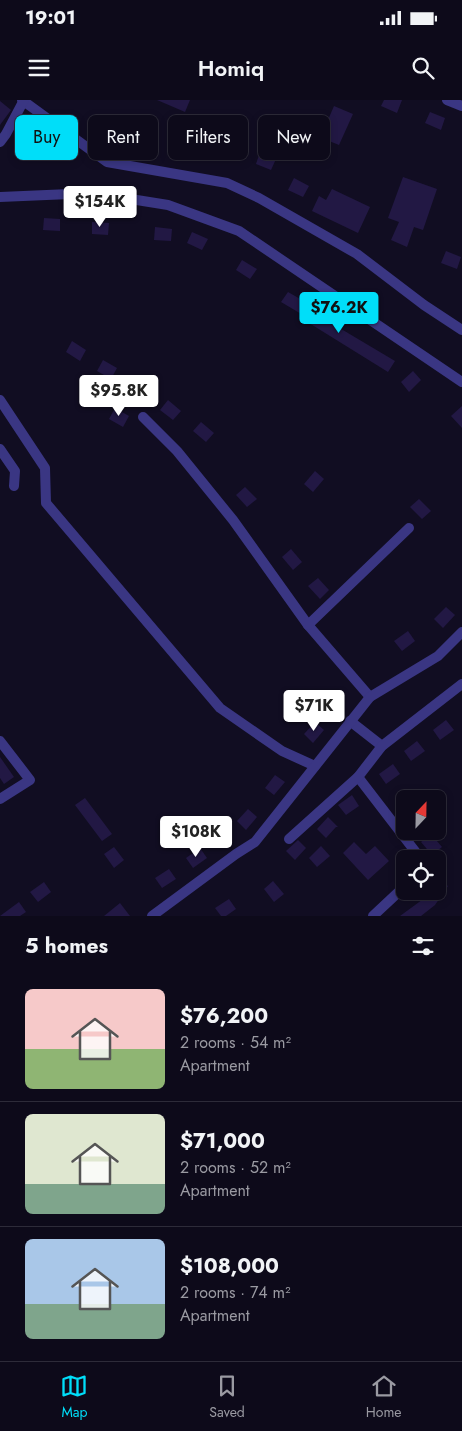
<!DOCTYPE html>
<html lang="en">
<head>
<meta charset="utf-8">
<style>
	body { margin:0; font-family:Jost,sans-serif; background:#161323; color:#f1f3f6; height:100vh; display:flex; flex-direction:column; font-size:19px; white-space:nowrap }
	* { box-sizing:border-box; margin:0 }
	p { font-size:16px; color:#9a9aa2 }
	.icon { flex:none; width:28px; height:28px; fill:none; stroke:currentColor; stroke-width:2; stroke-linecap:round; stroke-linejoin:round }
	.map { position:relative; height:816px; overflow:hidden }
	.panel { display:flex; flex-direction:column; background:#0d0a1a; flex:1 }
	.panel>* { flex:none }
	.banner { position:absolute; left:15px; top:15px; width:432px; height:45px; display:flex; gap:10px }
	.needle { width:32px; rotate:22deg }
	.controls { position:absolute; left:396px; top:690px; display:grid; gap:10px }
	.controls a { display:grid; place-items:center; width:50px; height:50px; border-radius:8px; background:#0d0a1a; box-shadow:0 2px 8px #0003,0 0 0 1px #2d2b39; font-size:25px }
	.price { position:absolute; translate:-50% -42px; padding:0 11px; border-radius:5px; background:#fff; color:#222; font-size:16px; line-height:32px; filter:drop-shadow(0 1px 2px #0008) }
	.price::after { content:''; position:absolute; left:50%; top:30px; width:15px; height:11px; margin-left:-8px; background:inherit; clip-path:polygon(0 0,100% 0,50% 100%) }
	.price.current { background:#00def9; color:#111 }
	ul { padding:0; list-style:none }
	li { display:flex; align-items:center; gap:15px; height:125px; padding:0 25px }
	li+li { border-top:1px solid #2d2b39 }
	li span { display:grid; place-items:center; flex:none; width:140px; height:100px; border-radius:8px; color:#555 }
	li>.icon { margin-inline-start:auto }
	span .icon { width:60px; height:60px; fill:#fffc; stroke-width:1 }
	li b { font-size:21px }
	h2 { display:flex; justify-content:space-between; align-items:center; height:60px; padding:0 25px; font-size:21px }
	.tag { padding:0 18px; border-radius:8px; background:#0d0a1a; box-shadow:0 2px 8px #0003,0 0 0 1px #2d2b39; font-size:18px; line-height:45px }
	.tag.current { background:#00def9; color:#111 }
	.status { display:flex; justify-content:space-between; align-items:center; height:35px; padding:0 25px; background:#0d0a1a; direction:ltr }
	.status svg { height:14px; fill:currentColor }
	header { display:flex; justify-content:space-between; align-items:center; height:65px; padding:0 25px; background:#0d0a1a; font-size:22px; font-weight:600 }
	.tab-bar { display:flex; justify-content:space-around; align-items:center; height:70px; border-top:1px solid #2d2b39; background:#0d0a1a; font-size:14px; color:#9a9aa2 }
	.tab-bar a { display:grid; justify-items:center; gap:2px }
	.tab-bar .current { color:#00def9 }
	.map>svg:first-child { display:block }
	.building { fill:#221844 }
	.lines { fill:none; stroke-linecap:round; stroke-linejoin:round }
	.street { stroke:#3a3683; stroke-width:10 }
</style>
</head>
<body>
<div class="status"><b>19:01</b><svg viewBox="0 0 49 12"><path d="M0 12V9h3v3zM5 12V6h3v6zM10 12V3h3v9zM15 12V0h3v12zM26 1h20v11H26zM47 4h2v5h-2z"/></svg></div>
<header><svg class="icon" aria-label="menu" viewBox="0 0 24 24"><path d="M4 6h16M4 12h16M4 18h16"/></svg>Homiq<svg class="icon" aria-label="search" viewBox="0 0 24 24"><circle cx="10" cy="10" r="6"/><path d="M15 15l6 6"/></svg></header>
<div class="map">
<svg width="462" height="816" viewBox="0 0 462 816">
	<rect width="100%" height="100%" fill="#110d22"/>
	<g class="building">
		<path d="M 157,0 L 190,0 L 185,12 Z"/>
		<path d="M 384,0 L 402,0 L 397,13 L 381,6 Z"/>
		<path d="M 0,1 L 11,10 L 0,25 Z"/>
		<path d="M 334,6 L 353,14 L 339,45 L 329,41 L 324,54 L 315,50 Z"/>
		<path d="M 430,12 L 445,18 L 441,30 L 425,23 Z"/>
		<path d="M 260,52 L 276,59 L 271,70 L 256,64 Z"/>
		<path d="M 403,77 L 437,89 L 423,130 L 414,127 L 407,147 L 391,140 L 399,122 L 388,118 Z"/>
		<path d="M 294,78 L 309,86 L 303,97 L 288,90 Z"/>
		<path d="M 332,89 L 370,107 L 358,133 L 312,111 L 319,96 L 326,100 Z"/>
		<path d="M 44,118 L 60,119 L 60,131 L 43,130 Z"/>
		<path d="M 92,122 L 109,123 L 108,135 L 92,134 Z"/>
		<path d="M 155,127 L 172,129 L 171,141 L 154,140 Z"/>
		<path d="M 192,132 L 208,139 L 202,150 L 187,143 Z"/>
		<path d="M 446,151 L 461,157 L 457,169 L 441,163 Z"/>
		<path d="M 242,160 L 257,169 L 250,179 L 236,170 Z"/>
		<path d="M 288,192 L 302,200 L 300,204 L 321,217 L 395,261 L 388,272 L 301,218 L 303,215 L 281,202 Z"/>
		<path d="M 72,241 L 86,250 L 80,261 L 66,252 Z"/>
		<path d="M 103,260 L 117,268 L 111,279 L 97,271 Z"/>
		<path d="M 413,271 L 421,280 L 409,292 L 401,282 Z"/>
		<path d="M 168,300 L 181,311 L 173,320 L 160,310 Z"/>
		<path d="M 462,306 L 462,328 L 451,316 Z"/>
		<path d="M 115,308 L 129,316 L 123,327 L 109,319 Z"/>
		<path d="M 201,322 L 214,333 L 206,342 L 193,331 Z"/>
		<path d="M 315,371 L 324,379 L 313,392 L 304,384 Z"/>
		<path d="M 245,387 L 257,399 L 247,407 L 236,395 Z"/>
		<path d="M 419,399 L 431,411 L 422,419 L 410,407 Z"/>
		<path d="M 291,449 L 302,462 L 293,470 L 282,457 Z"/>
		<path d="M 318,478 L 329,490 L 320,499 L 308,486 Z"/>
		<path d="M 446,507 L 455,515 L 443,528 L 434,519 Z"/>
		<path d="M 408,531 L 415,541 L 402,551 L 394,541 Z"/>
		<path d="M 446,620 L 454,630 L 440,640 L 433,630 Z"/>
		<path d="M 315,622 L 324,630 L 313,643 L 304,634 Z"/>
		<path d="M 417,641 L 425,651 L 411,661 L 404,651 Z"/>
		<path d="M 0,657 L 14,677 L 4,684 L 0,678 Z"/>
		<path d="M 393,664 L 400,674 L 386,684 L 379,674 Z"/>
		<path d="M 275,675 L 285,682 L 274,695 L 265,688 Z"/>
		<path d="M 352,695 L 359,706 L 346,715 L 338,705 Z"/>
		<path d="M 85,698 L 112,734 L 102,741 L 75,705 Z"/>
		<path d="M 248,709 L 257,717 L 246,730 L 237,721 Z"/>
		<path d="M 328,717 L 338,727 L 336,727 L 326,738 L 317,729 Z"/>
		<path d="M 431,734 L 442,747 L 432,755 L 421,742 Z"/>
		<path d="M 298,740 L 306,748 L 295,760 L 286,751 Z"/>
		<path d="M 354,742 L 366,754 L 375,746 L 389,761 L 368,780 L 343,753 Z"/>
		<path d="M 321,746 L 330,756 L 317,767 L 309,758 Z"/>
		<path d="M 114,747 L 124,760 L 114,768 L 104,754 Z"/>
		<path d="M 200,748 L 207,758 L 193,768 L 186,758 Z"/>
		<path d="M 169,769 L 176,779 L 162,788 L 155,778 Z"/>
		<path d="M 438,779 L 448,786 L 435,805 L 421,816 L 400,816 L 426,797 L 430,791 L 438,791 Z"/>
		<path d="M 273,781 L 284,794 L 274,802 L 264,789 Z"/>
		<path d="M 44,782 L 51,792 L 38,802 L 30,792 Z"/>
		<path d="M 229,799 L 236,809 L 226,816 L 221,816 L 215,808 Z"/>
		<path d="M 19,802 L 26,812 L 20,816 L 0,816 Z"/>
		<path d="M 120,803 L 130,816 L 104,816 Z"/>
	</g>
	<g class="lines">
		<g class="street">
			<path d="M 22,0 L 107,62 L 227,83 L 259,98 L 357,154 L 424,205 L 462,230"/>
			<path d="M 447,0 L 462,6"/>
			<path d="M 0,42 L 6,34 L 24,0"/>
			<path d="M 0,97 L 93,93 L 168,105 L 239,131 L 462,282"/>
			<path d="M 0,300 L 45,368 L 46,403 L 220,608 L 282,651 L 315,666"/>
			<path d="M 143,317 L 177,351 L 233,420 L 308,525 L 370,597"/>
			<path d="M 0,349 L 15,371 L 14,386"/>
			<path d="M 308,525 L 409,428"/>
			<path d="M 350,621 L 382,646"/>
			<path d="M 0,641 L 30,680 L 0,699"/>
			<path d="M 358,677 L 421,759"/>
			<path d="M 289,739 L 358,677 L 382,646 L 462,584"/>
			<path d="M 152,816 L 236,754 L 255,742 L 370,597 L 438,556 L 462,532"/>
			<path d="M 373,816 L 405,786"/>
		</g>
	</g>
</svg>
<div class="controls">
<a><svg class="needle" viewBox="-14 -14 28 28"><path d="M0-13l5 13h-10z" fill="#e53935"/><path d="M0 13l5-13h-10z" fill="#9a9aa2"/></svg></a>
<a><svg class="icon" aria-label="locate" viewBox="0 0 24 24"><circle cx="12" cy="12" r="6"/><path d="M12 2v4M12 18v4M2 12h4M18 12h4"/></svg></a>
</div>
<b class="price" style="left:100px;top:128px">$154K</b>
<b class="price current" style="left:339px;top:234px">$76.2K</b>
<b class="price" style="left:119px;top:317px">$95.8K</b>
<b class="price" style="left:314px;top:632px">$71K</b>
<b class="price" style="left:196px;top:758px">$108K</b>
<div class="banner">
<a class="tag current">Buy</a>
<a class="tag">Rent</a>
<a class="tag">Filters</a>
<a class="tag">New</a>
</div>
</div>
<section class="panel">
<h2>5 homes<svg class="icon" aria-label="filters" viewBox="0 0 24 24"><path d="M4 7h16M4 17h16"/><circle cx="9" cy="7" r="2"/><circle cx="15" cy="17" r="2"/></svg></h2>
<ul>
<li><span style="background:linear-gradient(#f6c9c9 60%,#8fb573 0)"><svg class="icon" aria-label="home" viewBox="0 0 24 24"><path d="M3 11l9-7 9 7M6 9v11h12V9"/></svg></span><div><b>$76,200</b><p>2 rooms · 54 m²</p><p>Apartment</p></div></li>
<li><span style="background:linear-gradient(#dfe7d0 70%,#7fa58c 0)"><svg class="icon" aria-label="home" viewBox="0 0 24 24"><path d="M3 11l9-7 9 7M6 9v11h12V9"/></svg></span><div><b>$71,000</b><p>2 rooms · 52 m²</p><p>Apartment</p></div></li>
<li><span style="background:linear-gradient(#a9c7e8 65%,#7fa58c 0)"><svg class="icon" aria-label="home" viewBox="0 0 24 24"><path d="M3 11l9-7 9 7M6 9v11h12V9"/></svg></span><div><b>$108,000</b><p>2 rooms · 74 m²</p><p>Apartment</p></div></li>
</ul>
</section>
<nav class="tab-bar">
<a class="current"><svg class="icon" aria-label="map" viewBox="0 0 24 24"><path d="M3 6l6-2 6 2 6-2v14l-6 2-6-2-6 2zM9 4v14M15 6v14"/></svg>Map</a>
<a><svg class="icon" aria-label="saved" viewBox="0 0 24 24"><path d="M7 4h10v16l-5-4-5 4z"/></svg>Saved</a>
<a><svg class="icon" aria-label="home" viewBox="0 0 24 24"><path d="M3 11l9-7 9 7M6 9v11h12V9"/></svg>Home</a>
</nav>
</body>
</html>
